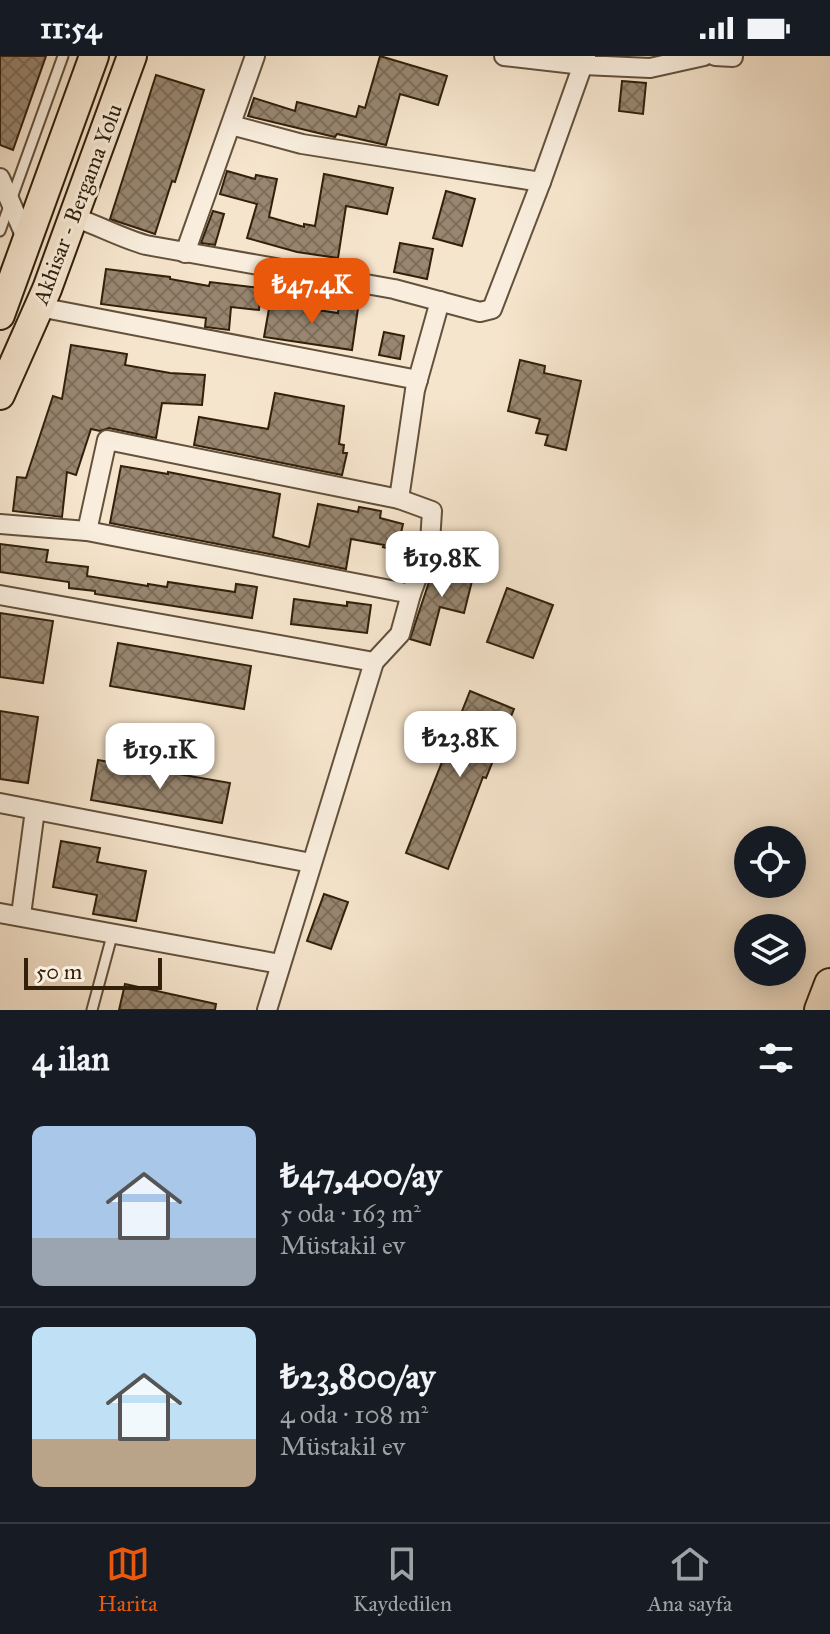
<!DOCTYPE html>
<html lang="tr">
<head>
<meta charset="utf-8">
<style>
	body { margin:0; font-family:"IM FELL Great Primer",serif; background:#242831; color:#f1f3f6; height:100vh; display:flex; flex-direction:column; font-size:30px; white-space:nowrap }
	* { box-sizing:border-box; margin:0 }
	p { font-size:26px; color:#9ea1a6 }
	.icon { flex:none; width:44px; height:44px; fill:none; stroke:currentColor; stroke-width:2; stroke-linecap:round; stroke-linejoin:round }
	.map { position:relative; height:954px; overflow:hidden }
	.sheet { display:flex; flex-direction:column; background:#171b24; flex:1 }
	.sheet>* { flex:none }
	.controls { position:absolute; left:734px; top:770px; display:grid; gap:16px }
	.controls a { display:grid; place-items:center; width:72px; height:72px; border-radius:50%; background:#171b24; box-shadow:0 4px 20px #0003; font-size:40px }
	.scale { position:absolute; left:24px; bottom:20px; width:138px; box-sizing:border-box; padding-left:8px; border:4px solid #32200b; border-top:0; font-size:22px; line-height:28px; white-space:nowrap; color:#32200b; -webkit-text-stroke:6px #f9eede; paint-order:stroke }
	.price { position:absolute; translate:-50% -68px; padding:0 18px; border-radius:16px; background:#fff; color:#222; font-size:26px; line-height:52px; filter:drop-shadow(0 2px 4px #0008) }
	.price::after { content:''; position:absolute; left:50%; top:48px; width:24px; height:18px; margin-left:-12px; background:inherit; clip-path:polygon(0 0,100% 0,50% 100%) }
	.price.on { background:#ea580c; color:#fff }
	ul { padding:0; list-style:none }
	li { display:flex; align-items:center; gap:24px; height:200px; padding:0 32px }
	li+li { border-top:2px solid #363941 }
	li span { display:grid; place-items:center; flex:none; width:224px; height:160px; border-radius:12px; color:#555 }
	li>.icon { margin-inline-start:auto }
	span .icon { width:96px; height:96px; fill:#fffc; stroke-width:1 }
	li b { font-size:34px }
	h2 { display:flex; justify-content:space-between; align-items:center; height:96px; padding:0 32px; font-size:34px }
	.status { display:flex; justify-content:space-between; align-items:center; height:56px; padding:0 40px; background:#171b24; direction:ltr }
	.status svg { height:22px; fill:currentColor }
	.tabs { display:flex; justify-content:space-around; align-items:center; height:112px; border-top:2px solid #363941; background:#171b24; font-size:22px; color:#9ea1a6 }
	.tabs a { display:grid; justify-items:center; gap:4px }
	.tabs .on { color:#ea580c }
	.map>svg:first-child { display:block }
	.building { fill:url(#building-cross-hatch); stroke:#32200b; stroke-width:2 }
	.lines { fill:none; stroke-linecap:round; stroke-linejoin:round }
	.service-casing { stroke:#63513c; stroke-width:13 }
	.minor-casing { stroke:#63513c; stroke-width:22 }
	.primary-casing { stroke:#32200b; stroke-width:32 }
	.trunk-casing { stroke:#32200b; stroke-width:34 }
	.service { stroke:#f9eede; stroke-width:9 }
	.minor { stroke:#f9eede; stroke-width:18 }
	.primary { stroke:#f6e5cd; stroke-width:28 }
	.trunk { stroke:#f6e5cd; stroke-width:30 }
	.labels { text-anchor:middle; stroke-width:6; stroke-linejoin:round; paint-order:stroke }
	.street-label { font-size:22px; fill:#32200b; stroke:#f9eede }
</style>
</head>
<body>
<div class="status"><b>11:54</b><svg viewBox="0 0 49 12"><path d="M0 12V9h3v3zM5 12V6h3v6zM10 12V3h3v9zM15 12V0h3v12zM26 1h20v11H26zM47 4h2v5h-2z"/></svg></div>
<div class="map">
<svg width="830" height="954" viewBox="0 0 830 954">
	<defs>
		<pattern id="building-cross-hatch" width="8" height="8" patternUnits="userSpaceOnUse" patternTransform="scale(2)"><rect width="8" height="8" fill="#988670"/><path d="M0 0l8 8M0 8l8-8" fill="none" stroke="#7d6d5a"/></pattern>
	</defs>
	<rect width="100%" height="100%" fill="#f6e5cd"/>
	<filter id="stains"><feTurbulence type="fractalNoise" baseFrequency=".0025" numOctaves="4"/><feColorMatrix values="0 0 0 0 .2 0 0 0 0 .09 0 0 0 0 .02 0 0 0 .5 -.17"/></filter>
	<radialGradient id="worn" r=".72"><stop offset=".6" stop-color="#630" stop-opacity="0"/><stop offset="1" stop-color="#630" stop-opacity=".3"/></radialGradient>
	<g class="building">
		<path d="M 0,0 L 46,0 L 13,94 L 0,89 Z"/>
		<path d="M 380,0 L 447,20 L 438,49 L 400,38 L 386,89 L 337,78 L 335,81 L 248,60 L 254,42 L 295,55 L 297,46 L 356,61 L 359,50 L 365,52 Z"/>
		<path d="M 156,19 L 204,34 L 175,126 L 172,125 L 155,178 L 110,163 Z"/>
		<path d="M 622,25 L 646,27 L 643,58 L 619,55 Z"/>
		<path d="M 227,115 L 255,123 L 256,119 L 277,123 L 269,161 L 304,171 L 304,168 L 315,170 L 324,118 L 393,132 L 387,158 L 346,150 L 338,202 L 297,196 L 247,182 L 257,148 L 220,138 Z"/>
		<path d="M 446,135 L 475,143 L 462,190 L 433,182 Z"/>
		<path d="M 213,155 L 224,158 L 215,189 L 201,187 Z"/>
		<path d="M 400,187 L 433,193 L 427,223 L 394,216 Z"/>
		<path d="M 106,213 L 170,221 L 170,223 L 209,230 L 210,226 L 261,232 L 259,254 L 231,251 L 229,274 L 205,271 L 206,262 L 101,248 Z"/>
		<path d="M 270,247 L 338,257 L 339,249 L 358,252 L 352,294 L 264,281 Z"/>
		<path d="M 384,276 L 404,280 L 400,303 L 379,299 Z"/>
		<path d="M 71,289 L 127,298 L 125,309 L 170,317 L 205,319 L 202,349 L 162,347 L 156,382 L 109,372 L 100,375 L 91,373 L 76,419 L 67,416 L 62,461 L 13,455 L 17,421 L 26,422 L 53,340 L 62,343 Z"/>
		<path d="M 520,304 L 545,310 L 544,317 L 581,325 L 566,394 L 545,389 L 548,379 L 536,377 L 540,363 L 508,355 Z"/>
		<path d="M 275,337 L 344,350 L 339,388 L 344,389 L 343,397 L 347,397 L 342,419 L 194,389 L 199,361 L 268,373 Z"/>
		<path d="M 121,410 L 168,418 L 168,416 L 280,438 L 273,481 L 309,491 L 318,448 L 358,456 L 359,451 L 381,455 L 380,462 L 403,468 L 397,495 L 383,491 L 384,489 L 351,483 L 346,513 L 110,467 Z"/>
		<path d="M 0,488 L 48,494 L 46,506 L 88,511 L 87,520 L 148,530 L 148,528 L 167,531 L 168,526 L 235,536 L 236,528 L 257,531 L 252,562 L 95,538 L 95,535 L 69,532 L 69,526 L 0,516 Z"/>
		<path d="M 435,508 L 474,517 L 464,557 L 440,551 L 430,589 L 410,583 Z"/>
		<path d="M 507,532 L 553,549 L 533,602 L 487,586 Z"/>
		<path d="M 294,543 L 347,550 L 347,546 L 371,549 L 367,577 L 291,568 Z"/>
		<path d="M 0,557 L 53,565 L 43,627 L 0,621 Z"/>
		<path d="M 118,587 L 251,610 L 244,653 L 110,630 Z"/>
		<path d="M 470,635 L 514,653 L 486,722 L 483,721 L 448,813 L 406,797 Z"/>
		<path d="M 0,655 L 38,661 L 28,727 L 0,723 Z"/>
		<path d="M 98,704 L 230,727 L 222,767 L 91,744 Z"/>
		<path d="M 61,785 L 100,792 L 97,806 L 146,815 L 136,865 L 93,858 L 97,839 L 53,831 Z"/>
		<path d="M 324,838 L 348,846 L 331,893 L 307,885 Z"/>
		<path d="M 125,928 L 216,948 L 215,954 L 119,954 Z"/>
	</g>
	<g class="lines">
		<g class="service-casing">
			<g id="service">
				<path d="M 0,175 L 63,0"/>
				<path d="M 92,954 L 113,876"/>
			</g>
		</g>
		<g class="minor-casing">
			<g id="minor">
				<path d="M 504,0 L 583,9 L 650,12 L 704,0"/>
				<path d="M 715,0 L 733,1"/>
				<path d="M 231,69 L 302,88 L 541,126"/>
				<path d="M 0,122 L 27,184"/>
				<path d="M 73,161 C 98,169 121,182 146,189 L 394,233 L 480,256 L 492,253 L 541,126 L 586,0"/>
				<path d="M 185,197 L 255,0"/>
				<path d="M 39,251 L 418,324"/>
				<path d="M 399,443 L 415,334 L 440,245"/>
				<path d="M 0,468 L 87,475 L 411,538"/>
				<path d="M 87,475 L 107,384 L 399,443 L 432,455 L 430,486 L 411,538 L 400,578 L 374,606 L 267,954"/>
				<path d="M 0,539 L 374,606"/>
				<path d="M 0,747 L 311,807"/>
				<path d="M 0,857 L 280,908"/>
				<path d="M 21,859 L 35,754"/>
			</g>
		</g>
		<g class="primary-casing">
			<g id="primary">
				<path d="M 0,259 L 94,0"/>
				<path d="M 0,339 L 47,233 L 132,0"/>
			</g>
		</g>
		<g class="trunk-casing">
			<path id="trunk" d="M 820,954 L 830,928"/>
		</g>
		<use href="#service" class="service"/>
		<use href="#minor" class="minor"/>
		<use href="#primary" class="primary"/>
		<use href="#trunk" class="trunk"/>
	</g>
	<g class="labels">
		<g class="street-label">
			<text transform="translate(77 148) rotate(-69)" y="8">Akhisar - Bergama Yolu</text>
		</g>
	</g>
	<rect width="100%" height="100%" filter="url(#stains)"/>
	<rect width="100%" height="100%" fill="url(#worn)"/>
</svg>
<div class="controls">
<a><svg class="icon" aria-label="locate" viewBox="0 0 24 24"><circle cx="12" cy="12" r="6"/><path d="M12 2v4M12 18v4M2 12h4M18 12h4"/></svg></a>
<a><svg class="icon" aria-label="layers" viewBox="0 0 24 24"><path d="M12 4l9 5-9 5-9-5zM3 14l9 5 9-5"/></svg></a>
</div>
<div class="scale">50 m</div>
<b class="price on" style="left:312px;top:270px">₺47.4K</b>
<b class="price" style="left:442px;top:543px">₺19.8K</b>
<b class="price" style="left:460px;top:723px">₺23.8K</b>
<b class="price" style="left:160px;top:735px">₺19.1K</b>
</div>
<section class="sheet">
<h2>4 ilan<svg class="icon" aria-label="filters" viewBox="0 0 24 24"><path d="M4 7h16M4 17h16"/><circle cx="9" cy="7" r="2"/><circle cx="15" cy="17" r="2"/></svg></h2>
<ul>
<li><span style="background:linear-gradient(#a9c7e8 70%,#9aa5b1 0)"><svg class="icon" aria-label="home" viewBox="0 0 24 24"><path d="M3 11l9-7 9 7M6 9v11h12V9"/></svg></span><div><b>₺47,400/ay</b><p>5 oda · 163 m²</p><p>Müstakil ev</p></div></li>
<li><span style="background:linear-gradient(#bfe0f5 70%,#b9a48a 0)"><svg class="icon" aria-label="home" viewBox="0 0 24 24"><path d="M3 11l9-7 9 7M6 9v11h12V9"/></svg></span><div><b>₺23,800/ay</b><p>4 oda · 108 m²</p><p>Müstakil ev</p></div></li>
</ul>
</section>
<nav class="tabs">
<a class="on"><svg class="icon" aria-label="map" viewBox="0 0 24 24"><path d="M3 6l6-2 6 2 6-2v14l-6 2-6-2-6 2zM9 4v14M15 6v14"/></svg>Harita</a>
<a><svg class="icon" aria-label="saved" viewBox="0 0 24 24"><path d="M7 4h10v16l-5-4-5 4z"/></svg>Kaydedilen</a>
<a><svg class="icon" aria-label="home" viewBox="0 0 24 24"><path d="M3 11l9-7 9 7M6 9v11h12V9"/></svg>Ana sayfa</a>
</nav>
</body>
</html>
